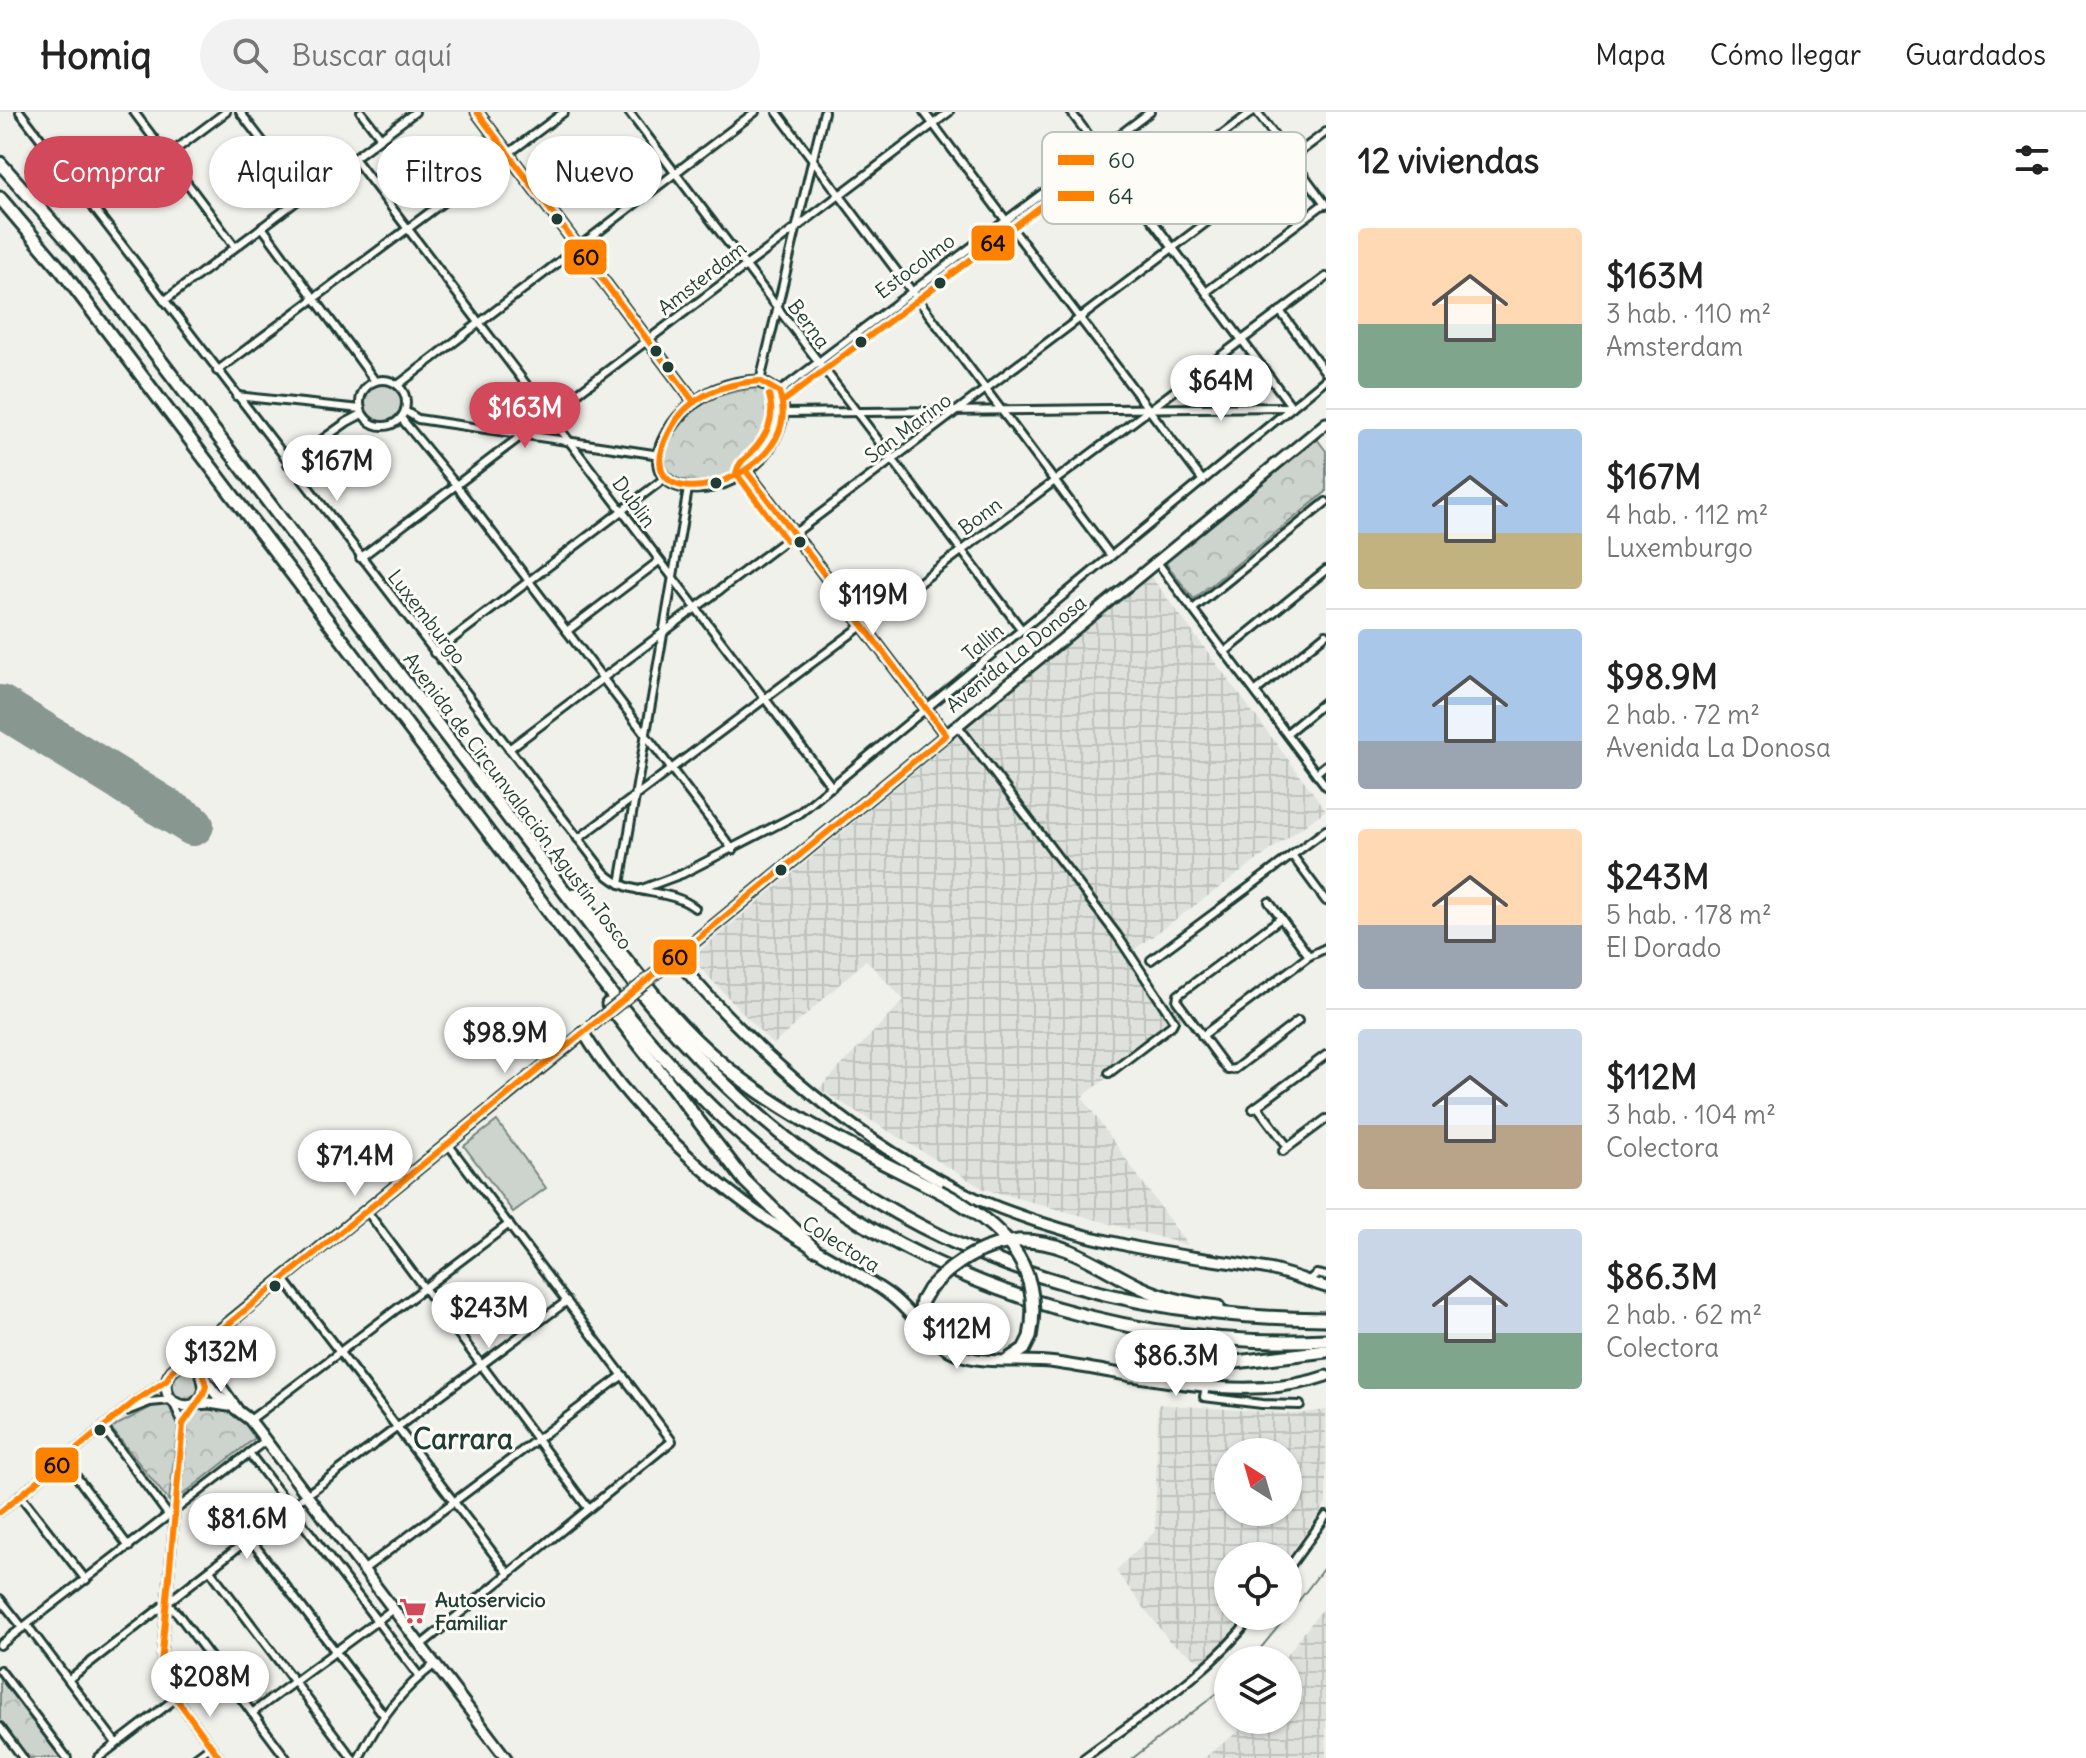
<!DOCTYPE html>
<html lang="es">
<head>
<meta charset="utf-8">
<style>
	body { margin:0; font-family:Delius,sans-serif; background:#f2f2f2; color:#222; height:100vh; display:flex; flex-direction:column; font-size:30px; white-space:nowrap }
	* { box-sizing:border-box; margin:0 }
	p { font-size:26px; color:#767676 }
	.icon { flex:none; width:44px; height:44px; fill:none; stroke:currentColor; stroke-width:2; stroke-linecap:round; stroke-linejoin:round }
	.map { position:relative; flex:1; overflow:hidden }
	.side { display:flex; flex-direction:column; background:#fff; width:760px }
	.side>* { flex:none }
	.guide { position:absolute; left:24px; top:24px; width:760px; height:72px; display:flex; gap:16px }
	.needle { width:52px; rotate:323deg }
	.buttons { position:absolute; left:1214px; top:1326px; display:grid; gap:16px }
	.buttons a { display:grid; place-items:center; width:88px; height:88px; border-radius:50%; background:#fff; box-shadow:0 2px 6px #0004; font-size:40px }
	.price { position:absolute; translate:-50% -68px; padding:0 18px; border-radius:28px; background:#fff; color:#222; font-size:26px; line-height:52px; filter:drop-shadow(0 2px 4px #0008) }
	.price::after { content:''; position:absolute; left:50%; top:48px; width:24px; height:18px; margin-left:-12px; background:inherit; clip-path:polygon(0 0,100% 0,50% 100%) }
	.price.selected { background:#d1495b; color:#fff }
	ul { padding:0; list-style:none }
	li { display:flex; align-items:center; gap:24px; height:200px; padding:0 32px }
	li+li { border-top:2px solid #e0e0e0 }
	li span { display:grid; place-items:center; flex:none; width:224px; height:160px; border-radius:8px; color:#555 }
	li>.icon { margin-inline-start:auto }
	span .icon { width:96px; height:96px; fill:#fffc; stroke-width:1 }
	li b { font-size:34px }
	h2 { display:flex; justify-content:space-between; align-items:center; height:96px; padding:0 32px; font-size:34px }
	.pill { padding:0 28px; border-radius:36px; background:#fff; box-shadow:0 2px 6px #0004; font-size:28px; line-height:72px }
	.pill.selected { background:#d1495b; color:#fff }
	header { display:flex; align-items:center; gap:48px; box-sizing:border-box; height:112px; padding:0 40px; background:#fff; border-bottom:2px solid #e0e0e0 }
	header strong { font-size:38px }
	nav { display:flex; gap:44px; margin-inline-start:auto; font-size:28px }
	.search { width:560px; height:72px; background:#f2f2f2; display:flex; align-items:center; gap:20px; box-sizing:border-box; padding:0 28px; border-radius:44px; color:#767676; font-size:30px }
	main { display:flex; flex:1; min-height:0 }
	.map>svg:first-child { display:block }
	.industrial { fill:url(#industrial-grid); fill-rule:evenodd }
	.green { fill:#cdd3cd; stroke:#768880; stroke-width:2 }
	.park { fill:url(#park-crowns); stroke:#768880; stroke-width:2 }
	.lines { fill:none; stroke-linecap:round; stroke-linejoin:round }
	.stream { stroke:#6c8077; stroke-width:2 }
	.runway { stroke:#889790; stroke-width:42 }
	.street-casing { stroke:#1f3d34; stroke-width:12 }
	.secondary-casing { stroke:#1f3d34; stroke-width:15 }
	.highway-casing { stroke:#1f3d34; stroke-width:17 }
	.street { stroke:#fdfcf7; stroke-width:6 }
	.secondary { stroke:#fdfcf7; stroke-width:9 }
	.highway { stroke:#fdfcf7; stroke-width:11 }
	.secondary-bridge-casing { stroke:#1f3d34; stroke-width:15; stroke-linecap:butt }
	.highway-bridge-casing { stroke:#1f3d34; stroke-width:17; stroke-linecap:butt }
	.secondary-bridge { stroke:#fdfcf7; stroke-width:9 }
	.highway-bridge { stroke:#fdfcf7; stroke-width:11 }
	.bus-1-casing { stroke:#fdfcf7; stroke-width:12 }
	.bus-2-casing { stroke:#fdfcf7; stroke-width:12 }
	.bus-1 { stroke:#ff8100; stroke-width:6 }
	.bus-2 { stroke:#ff8100; stroke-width:6 }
	.bus-dot { fill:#1f3d34; stroke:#fdfcf7; stroke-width:3 }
	.labels { text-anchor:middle; stroke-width:6; stroke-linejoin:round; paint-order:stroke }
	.street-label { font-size:20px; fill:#1f3d34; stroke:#fdfcf7 }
	.poi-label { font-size:20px; font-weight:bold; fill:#1f3d34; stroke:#fdfcf7; text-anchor:start }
	.district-label { font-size:28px; font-weight:bold; fill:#1f3d34; stroke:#fdfcf7 }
	.key { fill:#fdfcf7; stroke:#bac3bc; stroke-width:2 }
	.key-label { font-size:22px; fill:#1f3d34 }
	.line-badge { stroke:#fdfcf7; stroke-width:3 }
	.pale-badge-label { font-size:22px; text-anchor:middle; font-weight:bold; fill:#111 }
</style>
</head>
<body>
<header>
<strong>Homiq</strong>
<div class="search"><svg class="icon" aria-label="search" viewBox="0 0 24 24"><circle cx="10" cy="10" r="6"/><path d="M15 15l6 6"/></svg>Buscar aquí</div>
<nav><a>Mapa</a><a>Cómo llegar</a><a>Guardados</a></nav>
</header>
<main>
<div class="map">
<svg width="1326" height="1646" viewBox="0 0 1326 1646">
	<defs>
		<pattern id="industrial-grid" width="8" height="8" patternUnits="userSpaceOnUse" patternTransform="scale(2)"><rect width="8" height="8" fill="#dfe2dc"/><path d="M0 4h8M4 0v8" fill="none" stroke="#bfc3bd"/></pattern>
		<pattern id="park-crowns" width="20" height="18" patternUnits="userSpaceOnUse" patternTransform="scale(2)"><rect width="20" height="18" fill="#cdd3cd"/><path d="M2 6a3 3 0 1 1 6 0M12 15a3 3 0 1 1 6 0" fill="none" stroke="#b0b6b1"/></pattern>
	</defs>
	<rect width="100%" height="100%" fill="#f0f1eb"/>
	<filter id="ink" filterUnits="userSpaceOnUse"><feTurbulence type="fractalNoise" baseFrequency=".0125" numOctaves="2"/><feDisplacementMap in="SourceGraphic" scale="16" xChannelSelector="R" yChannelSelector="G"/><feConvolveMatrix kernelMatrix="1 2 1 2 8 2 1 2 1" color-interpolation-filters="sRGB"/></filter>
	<g filter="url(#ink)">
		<g class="industrial">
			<path d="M 1150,463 L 1326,698 L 1135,837 L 1147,860 L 1183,908 L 1082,985 L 1187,1133 L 984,1077 L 819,977 L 904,888 L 866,848 L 773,933 L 691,846 Z"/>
			<path d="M 1158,1292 L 1296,1302 L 1326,1298 L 1326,1392 L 1288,1445 L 1228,1444 L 1228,1504 L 1243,1504 L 1227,1526 L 1202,1550 L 1170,1530 L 1116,1459 L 1155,1419 ZM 1288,1340 L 1288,1400 L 1228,1400 L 1228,1340 Z"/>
			<path d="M 1326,1492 L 1326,1646 L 1204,1646 L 1240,1618 L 1233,1608 L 1288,1608 L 1288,1548 L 1283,1548 Z"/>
		</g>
		<g class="green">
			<circle cx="383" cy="291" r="19"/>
			<path d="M 497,1009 L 546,1076 L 513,1100 L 464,1034 Z"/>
		</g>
		<g class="park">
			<path d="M 755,276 C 801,287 767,339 743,355 C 730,364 712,371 697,373 C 689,374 680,371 674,367 C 647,349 680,309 697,296 C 714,283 734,279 755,276 Z"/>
			<path d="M 1317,327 L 1326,339 L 1326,380 L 1194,487 L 1165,450 Z"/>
			<circle cx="185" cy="1274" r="15"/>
			<path d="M 161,1290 L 172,1296 L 178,1311 L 169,1389 L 111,1316 Z"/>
			<path d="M 209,1293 C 232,1297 244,1304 259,1323 L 181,1384 L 189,1305 L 195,1297 Z"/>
			<path d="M 0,1563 L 66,1646 L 24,1646 L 0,1612 Z"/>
		</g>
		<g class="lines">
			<g class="stream">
				<path d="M 1288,1503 L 1326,1453"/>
				<path d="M 1251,1548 L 1287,1504"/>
				<path d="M 1133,1646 L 1228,1573"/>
			</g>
			<path class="runway" d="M 0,594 L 193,713"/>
			<g class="street-casing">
				<g id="street">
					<path d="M 20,0 L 604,760 C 630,787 667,774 695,796"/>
					<path d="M 134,0 L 235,135"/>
					<path d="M 240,0 L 304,84"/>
					<path d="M 361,0 L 381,26"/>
					<path d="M 629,0 L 1022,518"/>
					<path d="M 777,0 L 1111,444"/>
					<path d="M 924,0 L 1203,369"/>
					<path d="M 1071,0 L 1292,295"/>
					<path d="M 1257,0 L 1326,93"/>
					<path d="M 354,46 L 832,675"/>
					<path d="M 1136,87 L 1252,0"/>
					<path d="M 95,98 L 226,0"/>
					<path d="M 262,115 L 375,269"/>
					<path d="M 1206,180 L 1325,91"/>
					<path d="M 164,189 L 415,0"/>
					<path d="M 1280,199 L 1326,261"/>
					<path d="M 217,259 L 564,0"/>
					<circle cx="383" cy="291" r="23"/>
					<path d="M 760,269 L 824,0"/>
					<path d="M 398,273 L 755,0"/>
					<path d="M 779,280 L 1150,0"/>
					<path d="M 236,284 L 361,297"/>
					<path d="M 405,299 L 418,307 L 660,343"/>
					<path d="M 783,301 L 1291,295"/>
					<path d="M 401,306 L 456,373 L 733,738"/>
					<path d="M 288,352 L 347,310 L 362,302"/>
					<path d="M 360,446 L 949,0"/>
					<path d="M 1157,450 L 1316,661 L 1326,653"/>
					<path d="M 1193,497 L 1326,390"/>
					<path d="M 567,519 L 659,449"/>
					<path d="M 1226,539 L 1326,458"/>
					<path d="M 434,541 L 665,366"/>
					<path d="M 1256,579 L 1326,522"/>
					<path d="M 958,614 L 1117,823 L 1174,909 L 1172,913 L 1109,961"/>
					<path d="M 1287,621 L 1326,589"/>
					<path d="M 509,637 L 1326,20"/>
					<path d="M 1316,661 L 1326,674"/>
					<path d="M 578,727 L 1326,165"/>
					<path d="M 1292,743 L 1326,789"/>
					<path d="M 620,772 L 688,377"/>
					<path d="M 639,778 L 682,762 L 798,702 L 1326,267"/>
					<path d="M 1269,790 L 1309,844"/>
					<path d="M 1281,806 L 1178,883 L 1177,889 L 1228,958 L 1235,957 L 1298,909"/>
					<path d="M 1151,848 L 1326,718"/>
					<path d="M 1202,924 L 1309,844 L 1326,836"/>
					<path d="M 1257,994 L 1288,1035"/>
					<path d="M 1253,997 L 1326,943"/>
					<path d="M 1283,1039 L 1326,1007"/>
					<path d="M 366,1098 L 588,1396"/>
					<path d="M 283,1166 L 509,1462"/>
					<path d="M 1308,1169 L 1316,1162 L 1326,1164"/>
					<path d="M 208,1254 L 238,1296"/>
					<path d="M 1206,1274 L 1204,1285 L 1262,1292 L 1300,1293"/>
					<path d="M 173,1290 L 183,1312"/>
					<path d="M 193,1293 L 183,1312 L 161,1552 L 168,1575 L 220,1646"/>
					<path d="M 127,1299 L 150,1290 L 171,1288"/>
					<path d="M 250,1308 L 509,1112"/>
					<path d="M 103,1315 L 169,1404"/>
					<path d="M 249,1341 L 419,1564"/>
					<path d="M 64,1348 L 129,1435"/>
					<path d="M 20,1383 L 86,1468"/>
					<path d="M 0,1400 L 134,1290 L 166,1269"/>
					<path d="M 250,1427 L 383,1602"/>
					<path d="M 1288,1457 L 1326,1404"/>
					<path d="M 210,1458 L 352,1646"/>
					<path d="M 363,1458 L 623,1263"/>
					<path d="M 0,1487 L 23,1516"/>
					<path d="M 167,1491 L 178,1502 L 286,1646"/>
					<path d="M 27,1513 L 116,1631"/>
					<path d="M 0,1533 L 266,1328"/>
					<path d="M 421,1533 L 672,1329 L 448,1032"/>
					<path d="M 0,1558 L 67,1646"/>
					<path d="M 69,1567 L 290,1395 L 567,1189"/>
					<path d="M 252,1601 L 393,1497"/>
					<path d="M 0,1615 L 23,1646"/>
					<path d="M 98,1646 L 175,1587"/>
					<path d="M 195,1646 L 211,1634"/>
					<path d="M 359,1646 C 378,1608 401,1578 435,1552"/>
					<path d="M 1084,1646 C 1143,1602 1208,1563 1253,1504"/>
				</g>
			</g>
			<g class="secondary-casing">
				<g id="secondary">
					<path d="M 477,0 L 694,290"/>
					<path d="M 760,269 L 779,280 C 786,296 782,311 774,327 C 736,400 611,390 678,306 C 698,282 728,269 760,269 Z"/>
					<path d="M 746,359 L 946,623"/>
					<path d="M 675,846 C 757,943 859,1032 975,1086 C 1023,1107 1074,1122 1125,1133 C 1172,1144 1221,1148 1268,1157 C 1288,1161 1307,1169 1326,1175"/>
					<path d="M 661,857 L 1326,311"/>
					<path d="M 583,920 C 626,992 709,1070 779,1115 C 814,1138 853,1157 887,1181 C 912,1198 927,1229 955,1241 C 985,1254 1024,1246 1057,1251 C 1139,1263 1244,1293 1326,1264"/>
					<path d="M 210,1227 L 199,1249 C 200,1268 214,1279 193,1293 C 171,1298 158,1277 172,1259 L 220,1218 L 586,919"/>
					<path d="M 205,1268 L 216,1282 L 250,1308 L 506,1646"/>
					<path d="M 197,1292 L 209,1291 L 229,1294"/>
				</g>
			</g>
			<g class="highway-casing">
				<g id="highway">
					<path d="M 0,51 L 78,140 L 644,884 C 822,1102 1045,1206 1326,1207"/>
					<path d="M 0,86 L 62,159 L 622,896 C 665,949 709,997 761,1040 C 918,1170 1123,1238 1326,1228"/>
					<path d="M 575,782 C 621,840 662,901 719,949 C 784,1005 863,1040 939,1079"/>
					<path d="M 608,892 L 745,1069 L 814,1137"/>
					<path d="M 1019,1129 C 1067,1128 1098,1155 1140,1175 C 1165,1187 1190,1192 1218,1195"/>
					<path d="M 919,1212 L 922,1189 L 929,1177"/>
					<path d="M 1009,1247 L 1024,1237 L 1030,1225"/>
					<path d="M 1130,1263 L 1326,1239"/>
				</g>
			</g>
			<use href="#street" class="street"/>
			<use href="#secondary" class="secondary"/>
			<use href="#highway" class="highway"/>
			<g class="secondary-bridge-casing">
				<path id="secondary-bridge" d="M 591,914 L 661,857"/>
			</g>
			<g class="highway-bridge-casing">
				<g id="highway-bridge">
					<path d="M 939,1079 C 999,1110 1045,1152 1030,1225"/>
					<path d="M 929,1177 C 953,1151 983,1132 1019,1129"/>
				</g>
			</g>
			<use href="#secondary-bridge" class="secondary-bridge"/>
			<use href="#highway-bridge" class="highway-bridge"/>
			<g class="bus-1-casing">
				<g id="bus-1">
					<path d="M 477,0 L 694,290"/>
					<path d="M 760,269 L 779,280 C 812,372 605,423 675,310 C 693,282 728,271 760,269 Z"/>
					<path d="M 746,359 L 946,623"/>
					<path d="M 0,1400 L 134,1290 L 166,1269 L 172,1259 L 206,1230"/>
					<path d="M 220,1646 L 168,1575 L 161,1552 L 183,1312 L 203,1283 L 206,1274 L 199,1249 L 210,1227 L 946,623"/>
				</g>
			</g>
			<g class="bus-2-casing">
				<g id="bus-2">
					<path d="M 769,283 C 776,306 767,324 751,341 C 744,347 738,351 736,361 L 786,428"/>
					<path d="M 785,288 L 1105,46"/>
				</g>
			</g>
			<use href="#bus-1" class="bus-1"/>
			<use href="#bus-2" class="bus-2"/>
		</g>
	</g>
	<defs>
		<g id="supermarket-bare" transform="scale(2.16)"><path d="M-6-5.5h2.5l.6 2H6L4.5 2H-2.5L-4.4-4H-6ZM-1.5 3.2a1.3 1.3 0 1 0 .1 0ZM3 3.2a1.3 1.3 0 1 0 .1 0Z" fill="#d1495b" stroke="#fdfcf7" stroke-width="2.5" paint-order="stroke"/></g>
	</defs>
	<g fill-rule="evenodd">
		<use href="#supermarket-bare" x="413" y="1499"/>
	</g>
	<g class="bus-dot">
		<circle cx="557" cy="107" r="7"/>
		<circle cx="940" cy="171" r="7"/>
		<circle cx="861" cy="230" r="7"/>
		<circle cx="656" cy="239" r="7"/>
		<circle cx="668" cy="255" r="7"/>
		<circle cx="716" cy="371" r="7"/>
		<circle cx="800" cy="430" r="7"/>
		<circle cx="781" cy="758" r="7"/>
		<circle cx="275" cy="1174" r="7"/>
		<circle cx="100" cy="1318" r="7"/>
	</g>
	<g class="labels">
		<g class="street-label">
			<text transform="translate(915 154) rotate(-37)" y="7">Estocolmo</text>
			<text transform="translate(702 166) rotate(-38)" y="7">Amsterdam</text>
			<text transform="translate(809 212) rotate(53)" y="7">Berna</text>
			<text transform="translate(908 316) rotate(-37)" y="7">San Marino</text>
			<text transform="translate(634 390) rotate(53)" y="7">Dublin</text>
			<text transform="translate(980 404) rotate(-37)" y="7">Bonn</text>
			<text transform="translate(427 505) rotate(52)" y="7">Luxemburgo</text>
			<text transform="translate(983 530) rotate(-40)" y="7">Tallin</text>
			<text transform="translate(1016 542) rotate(-39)" y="7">Avenida La Donosa</text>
			<text transform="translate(518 689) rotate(53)" y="7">Avenida de Circunvalación Agustín Tosco</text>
			<text transform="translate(841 1132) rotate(32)" y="7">Colectora</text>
		</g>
		<g class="poi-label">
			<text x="435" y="1495">Autoservicio<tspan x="435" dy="23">Familiar</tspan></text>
		</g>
		<g class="district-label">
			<text x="463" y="1337">Carrara</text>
		</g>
	</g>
	<rect x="1042" y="20" width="264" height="92" rx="12" class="key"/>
	<rect x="1058" y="43" width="36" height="10" fill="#ff8100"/>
	<rect x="1058" y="79" width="36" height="10" fill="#ff8100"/>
	<g class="key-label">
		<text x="1108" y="56">60</text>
		<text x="1108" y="92">64</text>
	</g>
	<g class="line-badge">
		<rect x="970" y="112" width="46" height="38" rx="8" fill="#ff8100"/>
		<rect x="563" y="126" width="45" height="38" rx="8" fill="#ff8100"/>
		<rect x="652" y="826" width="46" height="38" rx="8" fill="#ff8100"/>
		<rect x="34" y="1334" width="46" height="38" rx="8" fill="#ff8100"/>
	</g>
	<g class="pale-badge-label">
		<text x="993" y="139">64</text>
		<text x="586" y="153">60</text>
		<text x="675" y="853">60</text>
		<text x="57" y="1361">60</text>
	</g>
</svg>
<div class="buttons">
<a><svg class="needle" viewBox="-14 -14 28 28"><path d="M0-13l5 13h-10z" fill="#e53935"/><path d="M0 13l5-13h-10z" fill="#767676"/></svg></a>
<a><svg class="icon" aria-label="locate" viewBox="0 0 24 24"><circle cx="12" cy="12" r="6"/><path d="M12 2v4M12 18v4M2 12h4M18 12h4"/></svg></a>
<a><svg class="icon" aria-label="layers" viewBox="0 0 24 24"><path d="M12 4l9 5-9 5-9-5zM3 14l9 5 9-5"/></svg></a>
</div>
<b class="price" style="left:1221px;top:311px">$64M</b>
<b class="price selected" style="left:525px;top:338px">$163M</b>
<b class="price" style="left:337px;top:391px">$167M</b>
<b class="price" style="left:873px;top:525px">$119M</b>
<b class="price" style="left:505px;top:963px">$98.9M</b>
<b class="price" style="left:355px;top:1086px">$71.4M</b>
<b class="price" style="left:489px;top:1238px">$243M</b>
<b class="price" style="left:957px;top:1259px">$112M</b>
<b class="price" style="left:221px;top:1282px">$132M</b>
<b class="price" style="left:1176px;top:1286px">$86.3M</b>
<b class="price" style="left:247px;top:1449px">$81.6M</b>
<b class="price" style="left:210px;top:1607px">$208M</b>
<div class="guide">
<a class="pill selected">Comprar</a>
<a class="pill">Alquilar</a>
<a class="pill">Filtros</a>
<a class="pill">Nuevo</a>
</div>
</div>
<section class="side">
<h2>12 viviendas<svg class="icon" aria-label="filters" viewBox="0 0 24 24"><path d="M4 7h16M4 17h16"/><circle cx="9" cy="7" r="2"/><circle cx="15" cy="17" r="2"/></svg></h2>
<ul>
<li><span style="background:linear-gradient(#ffd9b3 60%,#7fa58c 0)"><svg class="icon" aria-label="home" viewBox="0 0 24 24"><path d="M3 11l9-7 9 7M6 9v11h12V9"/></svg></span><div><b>$163M</b><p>3 hab. · 110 m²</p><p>Amsterdam</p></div></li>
<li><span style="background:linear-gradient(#a9c7e8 65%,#c2b280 0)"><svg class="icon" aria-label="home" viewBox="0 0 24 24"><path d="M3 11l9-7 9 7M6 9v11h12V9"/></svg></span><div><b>$167M</b><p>4 hab. · 112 m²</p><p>Luxemburgo</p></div></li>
<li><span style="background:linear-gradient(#a9c7e8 70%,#9aa5b1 0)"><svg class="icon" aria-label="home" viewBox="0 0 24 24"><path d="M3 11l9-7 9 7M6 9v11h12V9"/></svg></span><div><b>$98.9M</b><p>2 hab. · 72 m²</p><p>Avenida La Donosa</p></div></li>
<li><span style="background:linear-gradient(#ffd9b3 60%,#9aa5b1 0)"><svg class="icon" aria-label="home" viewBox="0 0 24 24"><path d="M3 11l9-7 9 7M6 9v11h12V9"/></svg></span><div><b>$243M</b><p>5 hab. · 178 m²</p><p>El Dorado</p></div></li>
<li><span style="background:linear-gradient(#c9d6e8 60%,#b9a48a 0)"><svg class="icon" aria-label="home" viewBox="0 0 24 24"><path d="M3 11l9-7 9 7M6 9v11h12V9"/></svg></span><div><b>$112M</b><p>3 hab. · 104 m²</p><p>Colectora</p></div></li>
<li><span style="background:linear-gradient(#c9d6e8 65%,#7fa58c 0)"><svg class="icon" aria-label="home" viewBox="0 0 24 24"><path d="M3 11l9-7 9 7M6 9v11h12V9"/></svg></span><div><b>$86.3M</b><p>2 hab. · 62 m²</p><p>Colectora</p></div></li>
</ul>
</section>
</main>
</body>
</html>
